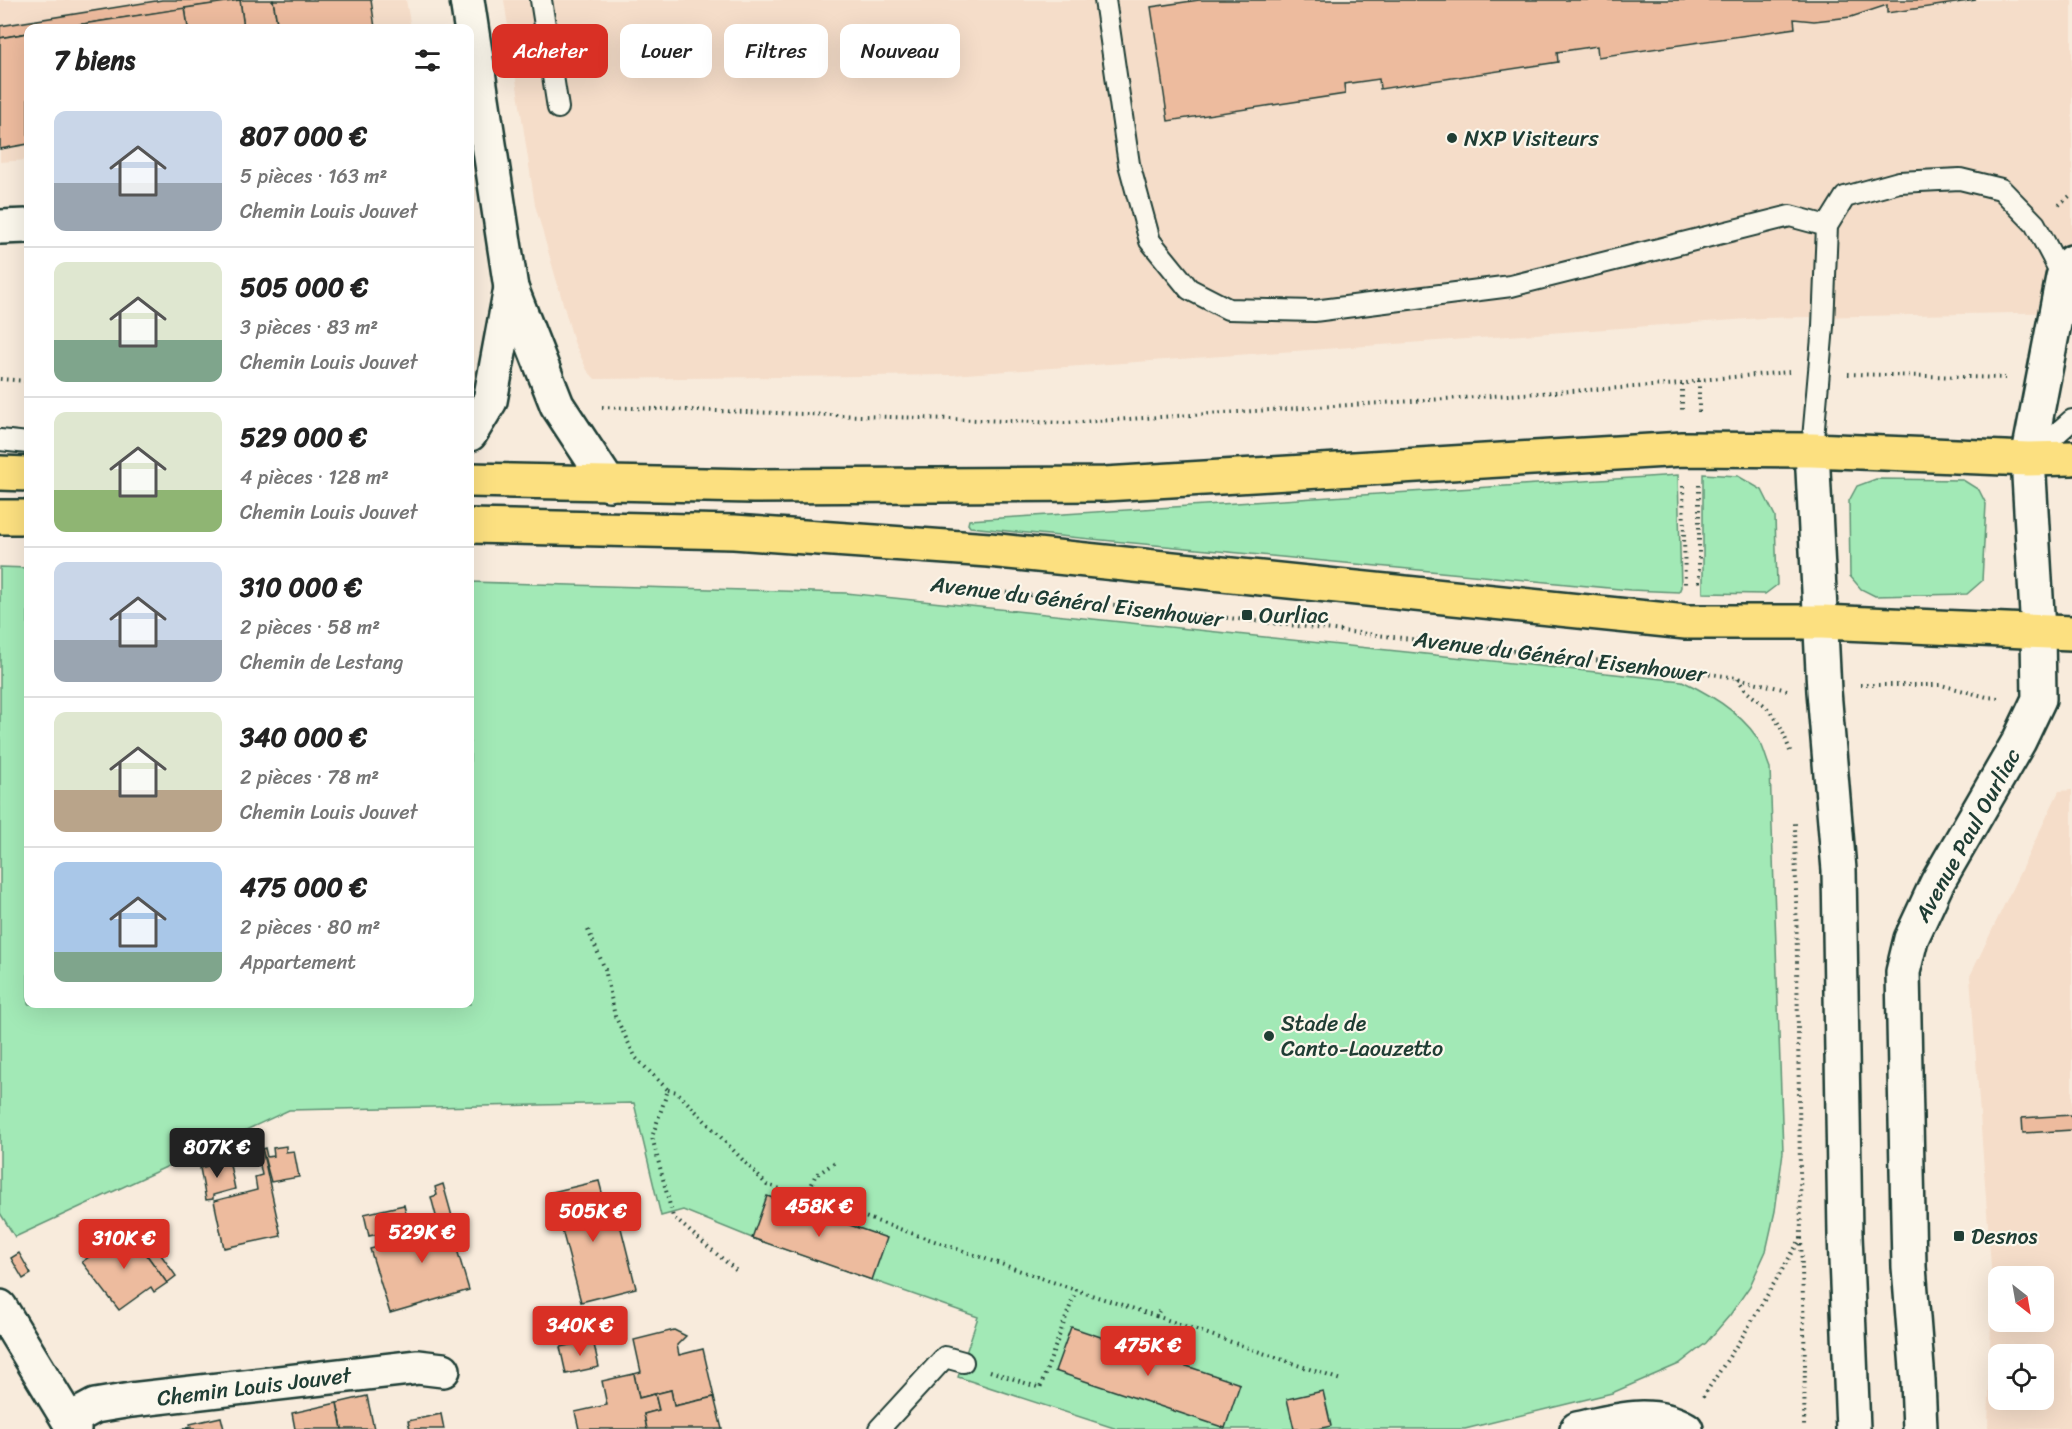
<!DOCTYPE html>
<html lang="fr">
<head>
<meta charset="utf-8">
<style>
	body { margin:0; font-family:Sriracha,sans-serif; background:#f6f6f6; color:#222; height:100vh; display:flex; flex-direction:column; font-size:22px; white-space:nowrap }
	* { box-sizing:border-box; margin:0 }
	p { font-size:20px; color:#767676 }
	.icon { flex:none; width:33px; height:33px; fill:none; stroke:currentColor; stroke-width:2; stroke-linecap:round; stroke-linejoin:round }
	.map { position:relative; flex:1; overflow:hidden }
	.side { position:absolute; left:24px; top:24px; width:450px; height:984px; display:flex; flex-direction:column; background:#fff; border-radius:12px; box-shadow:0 6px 24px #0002 }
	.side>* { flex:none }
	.hud { position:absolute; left:492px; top:24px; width:570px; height:54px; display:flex; gap:12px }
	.needle { width:39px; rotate:149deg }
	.tools { position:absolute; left:1988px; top:1266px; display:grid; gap:12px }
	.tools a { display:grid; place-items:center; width:66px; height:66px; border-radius:12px; background:#fff; box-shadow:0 6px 24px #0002; font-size:30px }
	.price { position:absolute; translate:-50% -51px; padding:0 14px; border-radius:6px; background:#d93025; color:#fff; font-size:20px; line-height:39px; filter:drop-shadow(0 2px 3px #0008) }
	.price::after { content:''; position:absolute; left:50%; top:36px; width:18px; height:14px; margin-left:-9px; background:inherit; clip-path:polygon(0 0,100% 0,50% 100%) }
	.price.active { background:#222; color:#fff }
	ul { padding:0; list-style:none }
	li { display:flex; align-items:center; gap:18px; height:150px; padding:0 30px }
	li+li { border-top:2px solid #e0e0e0 }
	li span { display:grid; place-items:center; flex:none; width:168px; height:120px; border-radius:12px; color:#555 }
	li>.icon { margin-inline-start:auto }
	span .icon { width:72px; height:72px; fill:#fffc; stroke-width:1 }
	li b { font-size:26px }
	h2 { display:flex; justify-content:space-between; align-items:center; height:72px; padding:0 30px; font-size:26px }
	.tag { padding:0 21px; border-radius:12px; background:#fff; box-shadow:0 6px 24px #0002; font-size:21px; line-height:54px }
	.tag.active { background:#d93025; color:#fff }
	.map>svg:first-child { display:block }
	.built { fill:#f5ddc9; fill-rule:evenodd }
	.green { fill:#a2e9b6; stroke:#609375; stroke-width:1.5 }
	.building { fill:#edbb9e; stroke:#1f3d34; stroke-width:1.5 }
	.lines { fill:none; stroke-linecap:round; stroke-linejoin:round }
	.service-casing { stroke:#1f3d34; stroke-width:24 }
	.minor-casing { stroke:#1f3d34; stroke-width:38 }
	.secondary-casing { stroke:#1f3d34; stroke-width:38 }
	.primary-casing { stroke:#1f3d34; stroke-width:38 }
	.path { stroke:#1f3d34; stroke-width:4; stroke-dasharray:1.5 4.5; stroke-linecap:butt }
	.service { stroke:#fbf7ec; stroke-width:20 }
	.minor { stroke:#fbf7ec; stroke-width:33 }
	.secondary { stroke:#fbf7ec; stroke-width:33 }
	.primary { stroke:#fce080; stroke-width:33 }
	.poi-dot { fill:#1f3d34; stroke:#fbf7ec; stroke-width:2 }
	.labels { text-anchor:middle; stroke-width:4.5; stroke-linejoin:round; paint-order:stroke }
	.poi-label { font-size:22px; fill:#1f3d34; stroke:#fbf7ec; text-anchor:start }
	.street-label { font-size:22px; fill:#1f3d34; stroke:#fbf7ec }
</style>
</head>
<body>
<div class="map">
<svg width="2072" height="1429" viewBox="0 0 2072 1429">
	<rect width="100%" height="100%" fill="#f8ebdc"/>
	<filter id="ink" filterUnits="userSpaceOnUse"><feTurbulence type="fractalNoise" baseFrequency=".0167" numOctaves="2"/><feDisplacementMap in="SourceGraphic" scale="12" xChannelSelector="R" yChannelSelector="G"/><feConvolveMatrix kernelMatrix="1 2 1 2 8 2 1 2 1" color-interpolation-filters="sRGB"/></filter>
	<g filter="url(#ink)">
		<g class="built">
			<path d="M 0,0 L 406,0 L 411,28 L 28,28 L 28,160 L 0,162 Z"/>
			<path d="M 504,0 L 2072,0 L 2072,312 L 1763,318 L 952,375 L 595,379 L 587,370 L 574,342 L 535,205 Z"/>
			<path d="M 2072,790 L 2072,1429 L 1988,1429 L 1992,1281 L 1970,976 L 2059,791 ZM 1998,1276 L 2043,1276 L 2043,1322 L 1998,1322 ZM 1998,1354 L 2043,1354 L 2043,1400 L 1998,1400 Z"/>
		</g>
		<g class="green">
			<path d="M 1703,474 L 1738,476 L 1762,490 L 1775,516 L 1777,585 L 1765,594 L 1703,593 Z"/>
			<path d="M 1678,475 L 1681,587 L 1679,592 L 1630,590 L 1017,532 L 970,527 L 968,524 L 969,520 Z"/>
			<path d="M 1876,479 L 1963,480 L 1979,490 L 1986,504 L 1982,581 L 1967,594 L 1875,596 L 1861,589 L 1850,576 L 1849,501 L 1857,486 Z"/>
			<path d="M 0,567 L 28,568 L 28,1004 L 470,1004 L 470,582 L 846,593 L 1682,681 C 1712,695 1746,715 1762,746 C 1765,753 1767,761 1770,768 L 1783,1152 L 1775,1211 L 1766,1251 L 1750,1286 L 1730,1315 L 1706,1343 L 1679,1364 L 1612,1393 L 1465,1429 L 1117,1429 L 958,1377 L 978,1317 L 752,1238 L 683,1210 L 661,1216 L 634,1103 L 289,1110 L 15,1237 L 0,1213 Z"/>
		</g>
		<g class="building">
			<path d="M 162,0 L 273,0 L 278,28 L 244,28 L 240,0 L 57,28 L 28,28 L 28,33 L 0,38 L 0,26 Z"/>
			<path d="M 240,0 L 244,28 L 188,28 L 185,8 Z"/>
			<path d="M 273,0 L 371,0 L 375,28 L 278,28 Z"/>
			<path d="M 1199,0 L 1976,0 L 1887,13 L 1887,5 L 1851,17 L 1814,21 L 1794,19 L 1795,28 L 1598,57 L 1597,46 L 1557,52 L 1558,62 L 1380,89 L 1379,79 L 1344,84 L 1345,94 L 1168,121 L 1151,7 Z"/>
			<path d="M 185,8 L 188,28 L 57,28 Z"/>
			<path d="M 28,33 L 28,144 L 0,149 L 0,38 Z"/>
			<path d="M 2072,1115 L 2072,1130 L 2023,1133 L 2022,1118 Z"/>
			<path d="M 286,1146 L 286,1152 L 294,1151 L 299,1177 L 271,1182 L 262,1149 L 265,1148 L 267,1157 L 274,1156 L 273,1148 Z"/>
			<path d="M 262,1149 L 281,1236 L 224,1248 L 214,1201 L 257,1190 L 255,1177 L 262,1175 L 257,1150 Z"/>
			<path d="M 229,1160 L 235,1189 L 213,1195 L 213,1199 L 206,1200 L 200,1168 Z"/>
			<path d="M 599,1181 L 610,1223 L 619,1220 L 636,1288 L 581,1302 L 552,1192 Z"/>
			<path d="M 443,1184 L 455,1227 L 451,1229 L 469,1290 L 390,1313 L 370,1249 L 440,1231 L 431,1197 L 437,1195 L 435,1187 Z"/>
			<path d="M 767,1196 L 887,1238 L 872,1280 L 752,1238 Z"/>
			<path d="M 404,1205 L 409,1227 L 369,1236 L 364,1214 Z"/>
			<path d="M 615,1205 L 619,1220 L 610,1223 L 605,1207 Z"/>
			<path d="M 140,1225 L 176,1276 L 167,1283 L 130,1232 Z"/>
			<path d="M 128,1229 L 167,1283 L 154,1292 L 151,1287 L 119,1310 L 82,1262 Z"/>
			<path d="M 19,1253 L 31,1274 L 23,1279 L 11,1258 Z"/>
			<path d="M 1071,1327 L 1240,1384 L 1225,1428 L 1055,1371 Z"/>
			<path d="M 674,1330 L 686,1336 L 677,1345 L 679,1355 L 703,1349 L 714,1397 L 674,1406 L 671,1390 L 639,1398 L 634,1374 L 641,1372 L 634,1340 Z"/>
			<path d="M 593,1340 L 599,1367 L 566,1374 L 560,1347 Z"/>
			<path d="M 634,1374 L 639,1398 L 655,1394 L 659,1410 L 644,1414 L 647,1429 L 579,1429 L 575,1412 L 607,1405 L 602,1381 Z"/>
			<path d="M 671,1390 L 674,1406 L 714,1397 L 722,1429 L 647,1429 L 644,1414 L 659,1410 L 655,1394 Z"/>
			<path d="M 1323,1391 L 1331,1426 L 1317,1429 L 1294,1429 L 1287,1399 Z"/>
			<path d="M 367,1396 L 374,1429 L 342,1429 L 337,1403 Z"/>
			<path d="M 337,1403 L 342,1429 L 295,1429 L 292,1413 Z"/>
			<path d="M 441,1414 L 444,1429 L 410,1429 L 408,1421 Z"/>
			<path d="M 221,1417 L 224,1429 L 181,1429 L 191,1427 L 190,1424 Z"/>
		</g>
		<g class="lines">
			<g class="service-casing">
				<g id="service">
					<path d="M 541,0 L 558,108"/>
					<path d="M 1105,0 L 1129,164 L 1150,241 L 1189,289 L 1228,309 L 1314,311 L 1511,286 L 1790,216 L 1827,226"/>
					<path d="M 0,440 L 28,443"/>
					<path d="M 1812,450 L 1823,326 L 1827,226 L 1845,197 L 1899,182 L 1960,179 L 2001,189 L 2035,224 L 2063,277"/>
					<path d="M 2029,458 L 2072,420"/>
					<path d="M 879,1429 L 945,1357 L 963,1362"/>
				</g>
			</g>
			<g class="minor-casing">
				<g id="minor">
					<path d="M 467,0 L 511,288 L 557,405 L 609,484"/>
					<path d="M 0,227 L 28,226"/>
					<path d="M 470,434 L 490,401 L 511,288"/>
					<path d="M 2028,459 L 2063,277 L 2072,262"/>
					<path d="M 0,1307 L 74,1429"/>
					<path d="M 69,1420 L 95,1406 L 131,1400 L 418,1367 L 443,1370"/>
					<path d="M 1577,1429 C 1614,1421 1651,1409 1686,1429"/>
				</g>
			</g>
			<g class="secondary-casing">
				<g id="secondary">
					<path d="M 1812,450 L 1824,691 L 1839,870 L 1845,1235 L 1853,1429"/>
					<path d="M 1920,1429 L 1918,1381 L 1909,1267 L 1903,972 L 1911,939 L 1937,883 L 2019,741 L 2039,699 L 2038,631 L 2028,459"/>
				</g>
			</g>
			<g class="primary-casing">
				<g id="primary">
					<path d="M 0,473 L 28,474"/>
					<path d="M 470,480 L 753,486 L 1105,484 L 1683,449 L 1812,450 L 2028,459 L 2072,458"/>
					<path d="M 0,517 L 28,517"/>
					<path d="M 470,526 L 734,532 L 989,550 L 1686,622 L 1822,622 L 2072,633"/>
				</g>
			</g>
			<g class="path">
				<path d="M 2059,205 L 2072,194"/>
				<path d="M 1848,374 L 2005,378"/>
				<path d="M 0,379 L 28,381"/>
				<path d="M 1682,384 L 1682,413"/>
				<path d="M 602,407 L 1065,423 L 1682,384 L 1699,380 L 1789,372"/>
				<path d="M 1699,412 L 1699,380"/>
				<path d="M 1699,485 L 1699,586"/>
				<path d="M 1683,486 L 1685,584"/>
				<path d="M 994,591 L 1698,672 L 1737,678 L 1787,690"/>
				<path d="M 1738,678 C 1747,695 1751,694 1764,705 C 1778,718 1784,734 1790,751"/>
				<path d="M 1860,685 L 1941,685 L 1987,697 L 1998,698"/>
				<path d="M 588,930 L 605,969 L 615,1016 L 636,1058 L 668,1090 L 652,1137 L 673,1217 L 738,1272"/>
				<path d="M 668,1090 L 677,1092 L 767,1185 L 807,1197"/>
				<path d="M 834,1163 L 815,1176 L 807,1197 L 1076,1290"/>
				<path d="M 1801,1238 L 1805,1363 L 1804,1429"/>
				<path d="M 1156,1316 L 1341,1380"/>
				<path d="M 990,1371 L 1040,1388 L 1076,1290 L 1156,1316 L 1159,1311"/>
				<path d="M 1703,1397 L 1744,1334 L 1801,1238 L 1795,823"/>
			</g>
			<use href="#service" class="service"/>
			<use href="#minor" class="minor"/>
			<use href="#secondary" class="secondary"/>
			<use href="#primary" class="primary"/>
		</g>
	</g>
	<g class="poi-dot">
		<circle cx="1452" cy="138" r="6"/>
		<rect x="1241" y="609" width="12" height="12" rx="3"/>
		<circle cx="1269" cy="1036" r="6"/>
		<rect x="1953" y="1230" width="12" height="12" rx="3"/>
	</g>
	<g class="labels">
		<g class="poi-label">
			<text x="1464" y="146">NXP Visiteurs</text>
			<text x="1259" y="623">Ourliac</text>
			<text x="1281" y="1031">Stade de<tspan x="1281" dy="25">Canto-Laouzetto</tspan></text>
			<text x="1971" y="1244">Desnos</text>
		</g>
		<g class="street-label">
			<text transform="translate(1077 601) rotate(7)" y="8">Avenue du Général Eisenhower</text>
			<text transform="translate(1560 656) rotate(7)" y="8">Avenue du Général Eisenhower</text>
			<text transform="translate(1967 835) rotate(-61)" y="8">Avenue Paul Ourliac</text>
			<text transform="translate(254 1386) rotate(-7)" y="8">Chemin Louis Jouvet</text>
		</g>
	</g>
</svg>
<div class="tools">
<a><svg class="needle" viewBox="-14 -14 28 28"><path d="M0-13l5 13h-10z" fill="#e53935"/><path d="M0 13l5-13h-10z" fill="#767676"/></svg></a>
<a><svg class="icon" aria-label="locate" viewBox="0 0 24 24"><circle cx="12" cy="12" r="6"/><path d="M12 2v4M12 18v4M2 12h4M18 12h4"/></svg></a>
</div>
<b class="price active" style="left:217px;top:1179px">807K €</b>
<b class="price" style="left:819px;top:1238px">458K €</b>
<b class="price" style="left:593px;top:1243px">505K €</b>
<b class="price" style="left:422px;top:1264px">529K €</b>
<b class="price" style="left:124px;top:1270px">310K €</b>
<b class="price" style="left:580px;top:1357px">340K €</b>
<b class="price" style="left:1148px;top:1377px">475K €</b>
<div class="hud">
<a class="tag active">Acheter</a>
<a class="tag">Louer</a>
<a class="tag">Filtres</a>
<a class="tag">Nouveau</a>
</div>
<section class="side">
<h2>7 biens<svg class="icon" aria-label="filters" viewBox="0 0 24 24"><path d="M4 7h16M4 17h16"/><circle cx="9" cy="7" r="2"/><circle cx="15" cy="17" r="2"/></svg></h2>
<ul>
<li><span style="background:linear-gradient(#c9d6e8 60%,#9aa5b1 0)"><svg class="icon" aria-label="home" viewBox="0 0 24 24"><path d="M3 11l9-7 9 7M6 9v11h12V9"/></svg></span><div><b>807 000 €</b><p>5 pièces · 163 m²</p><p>Chemin Louis Jouvet</p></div></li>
<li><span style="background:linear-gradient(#dfe7d0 65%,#7fa58c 0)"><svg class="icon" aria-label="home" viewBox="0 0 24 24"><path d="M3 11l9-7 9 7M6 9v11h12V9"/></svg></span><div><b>505 000 €</b><p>3 pièces · 83 m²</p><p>Chemin Louis Jouvet</p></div></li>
<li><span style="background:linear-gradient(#dfe7d0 65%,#8fb573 0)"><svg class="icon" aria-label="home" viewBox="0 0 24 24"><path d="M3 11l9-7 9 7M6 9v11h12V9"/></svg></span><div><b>529 000 €</b><p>4 pièces · 128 m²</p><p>Chemin Louis Jouvet</p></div></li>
<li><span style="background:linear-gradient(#c9d6e8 65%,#9aa5b1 0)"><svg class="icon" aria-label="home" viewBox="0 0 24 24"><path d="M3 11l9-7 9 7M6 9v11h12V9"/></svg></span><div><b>310 000 €</b><p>2 pièces · 58 m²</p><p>Chemin de Lestang</p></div></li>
<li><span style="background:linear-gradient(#dfe7d0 65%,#b9a48a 0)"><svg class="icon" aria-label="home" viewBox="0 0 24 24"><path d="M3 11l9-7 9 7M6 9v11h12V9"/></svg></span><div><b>340 000 €</b><p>2 pièces · 78 m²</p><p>Chemin Louis Jouvet</p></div></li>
<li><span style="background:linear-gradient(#a9c7e8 75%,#7fa58c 0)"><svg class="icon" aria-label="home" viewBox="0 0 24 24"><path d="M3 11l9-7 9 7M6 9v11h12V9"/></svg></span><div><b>475 000 €</b><p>2 pièces · 80 m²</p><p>Appartement</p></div></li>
</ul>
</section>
</div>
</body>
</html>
